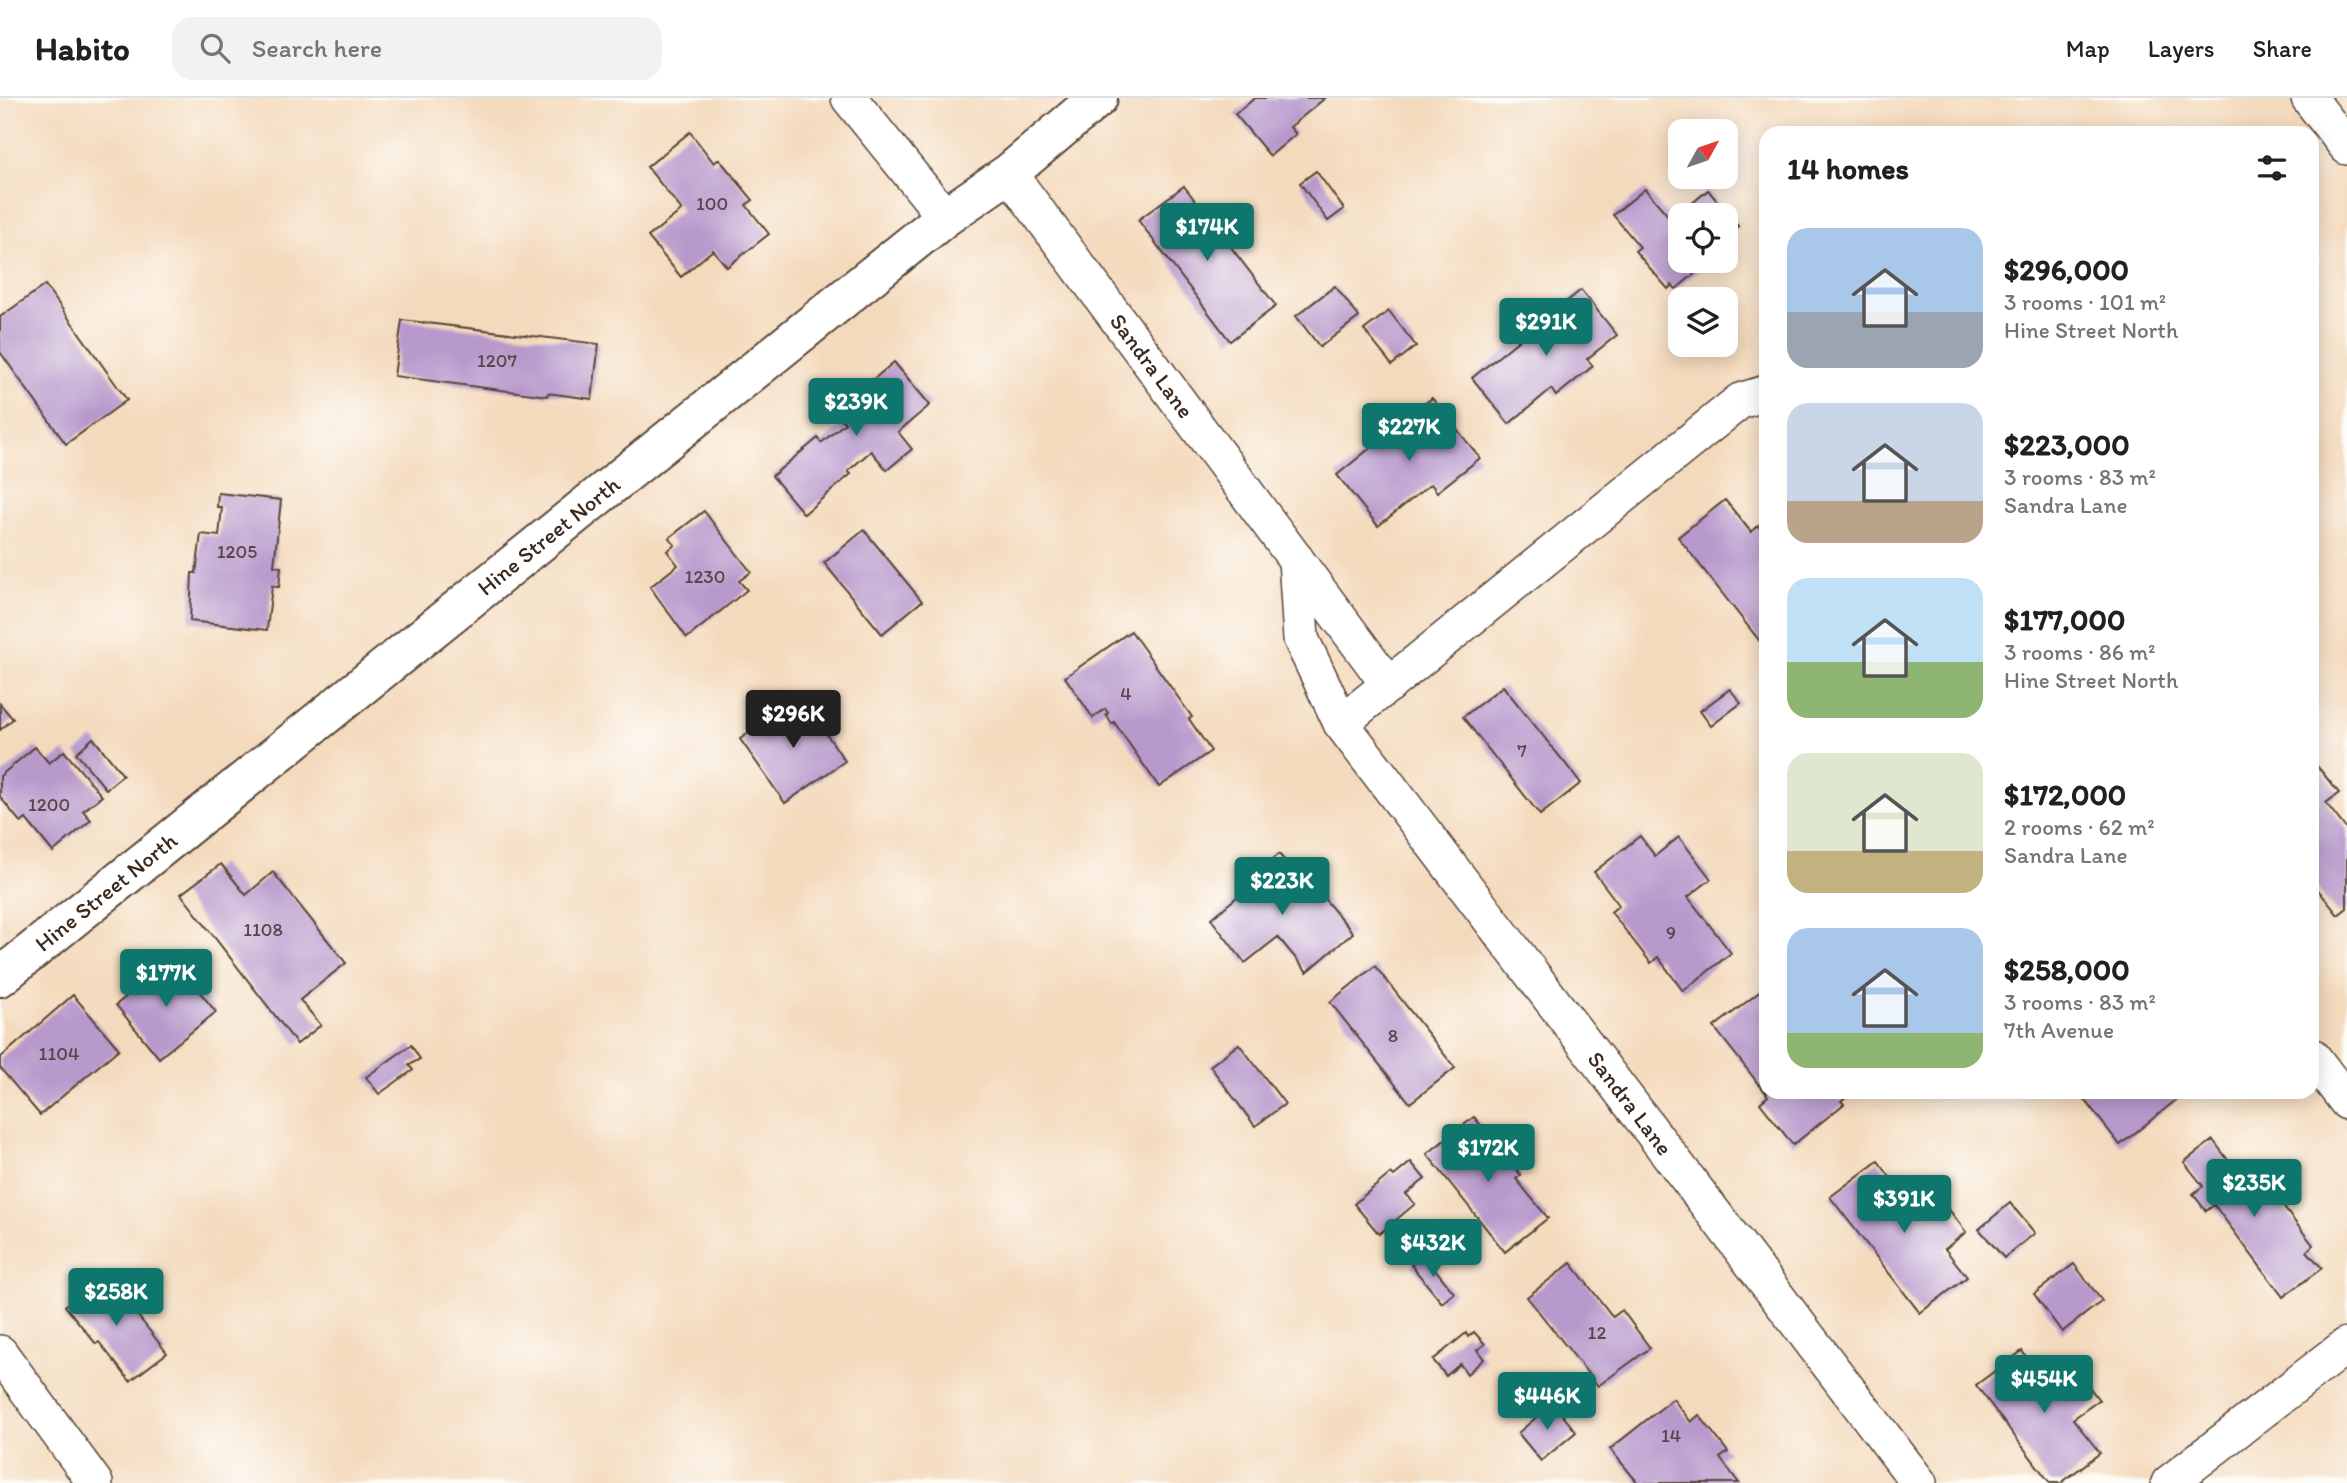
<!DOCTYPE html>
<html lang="en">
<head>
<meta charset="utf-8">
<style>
	body { margin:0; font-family:Itim,sans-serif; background:#f2f2f2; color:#202124; height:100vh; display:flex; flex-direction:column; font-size:26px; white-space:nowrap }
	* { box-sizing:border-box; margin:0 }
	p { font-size:23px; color:#757577 }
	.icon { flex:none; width:38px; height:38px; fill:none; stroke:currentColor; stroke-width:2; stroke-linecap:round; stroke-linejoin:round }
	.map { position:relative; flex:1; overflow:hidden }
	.panel { position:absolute; left:1759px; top:28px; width:560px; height:973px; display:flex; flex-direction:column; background:#fff; border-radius:21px; box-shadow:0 4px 18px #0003 }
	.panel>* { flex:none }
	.needle { width:46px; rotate:50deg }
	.controls { position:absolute; left:1668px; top:21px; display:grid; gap:14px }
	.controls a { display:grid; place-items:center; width:70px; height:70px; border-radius:14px; background:#fff; box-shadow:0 4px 18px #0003; font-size:35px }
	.price { position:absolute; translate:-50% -60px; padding:0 16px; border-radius:7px; background:#0f766e; color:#fff; font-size:23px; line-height:46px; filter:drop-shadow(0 2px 4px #0008) }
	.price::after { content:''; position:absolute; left:50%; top:42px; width:21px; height:16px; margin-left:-10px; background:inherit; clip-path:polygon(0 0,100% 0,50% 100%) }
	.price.current { background:#222; color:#fff }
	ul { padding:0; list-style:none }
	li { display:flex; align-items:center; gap:21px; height:175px; padding:0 28px }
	li span { display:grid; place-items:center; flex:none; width:196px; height:140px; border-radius:21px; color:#555 }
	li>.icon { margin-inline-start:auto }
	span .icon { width:84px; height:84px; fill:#fffc; stroke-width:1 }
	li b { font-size:30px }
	h2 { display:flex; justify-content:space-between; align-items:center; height:84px; padding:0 28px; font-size:30px }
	header { display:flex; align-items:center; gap:42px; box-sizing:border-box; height:98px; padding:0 35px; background:#fff; border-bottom:2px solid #e0e0e0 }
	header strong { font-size:33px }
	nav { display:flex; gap:38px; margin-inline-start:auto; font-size:24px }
	.search { width:490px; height:63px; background:#f2f2f2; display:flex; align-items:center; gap:18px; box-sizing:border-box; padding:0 24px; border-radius:21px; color:#757577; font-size:26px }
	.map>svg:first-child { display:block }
	.building { fill:#b799cc }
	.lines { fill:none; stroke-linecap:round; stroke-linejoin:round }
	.minor-casing { stroke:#574436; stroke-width:38 }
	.tertiary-casing { stroke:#574436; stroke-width:42 }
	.minor { stroke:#fff; stroke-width:35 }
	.tertiary { stroke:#fff; stroke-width:38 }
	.labels { text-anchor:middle; stroke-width:6; stroke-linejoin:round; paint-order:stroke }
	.number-label { font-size:19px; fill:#5a464a }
	.street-label { font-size:23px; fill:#3b2a1e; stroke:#fdfcf7 }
</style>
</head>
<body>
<header>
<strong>Habito</strong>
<div class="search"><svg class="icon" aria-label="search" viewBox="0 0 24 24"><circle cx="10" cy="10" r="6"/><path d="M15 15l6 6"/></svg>Search here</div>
<nav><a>Map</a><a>Layers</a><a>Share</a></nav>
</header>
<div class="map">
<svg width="2347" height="1385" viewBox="0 0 2347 1385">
	<rect width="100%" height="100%" fill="#fdfcf7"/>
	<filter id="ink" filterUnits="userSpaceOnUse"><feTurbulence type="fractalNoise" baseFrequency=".0143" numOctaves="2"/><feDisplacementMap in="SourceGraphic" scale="14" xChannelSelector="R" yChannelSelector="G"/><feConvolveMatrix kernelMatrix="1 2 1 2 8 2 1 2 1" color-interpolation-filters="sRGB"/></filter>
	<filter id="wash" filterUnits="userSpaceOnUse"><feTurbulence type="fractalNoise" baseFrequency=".00686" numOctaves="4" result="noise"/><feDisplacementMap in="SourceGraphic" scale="28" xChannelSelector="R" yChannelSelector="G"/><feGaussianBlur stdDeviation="1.57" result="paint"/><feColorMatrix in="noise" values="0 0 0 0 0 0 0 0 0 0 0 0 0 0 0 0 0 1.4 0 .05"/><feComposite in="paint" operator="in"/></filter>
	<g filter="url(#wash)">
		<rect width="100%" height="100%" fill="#f4dabd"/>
		<g id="blocks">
			<g class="building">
				<path d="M 1255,0 L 1325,0 L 1290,29 L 1296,36 L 1270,58 L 1235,16 Z"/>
				<path d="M 690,34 L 714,65 L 719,61 L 753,102 L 746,107 L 769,136 L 727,169 L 713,152 L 681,179 L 648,139 L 682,112 L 647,69 Z"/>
				<path d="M 1316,73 L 1344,111 L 1328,123 L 1300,85 Z"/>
				<path d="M 1184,88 L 1276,208 L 1230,243 L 1138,122 Z"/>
				<path d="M 1645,91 L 1672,122 L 1708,92 L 1738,128 L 1726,138 L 1726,117 L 1680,117 L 1680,163 L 1710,163 L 1676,191 L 1672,187 L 1668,191 L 1635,153 L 1640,149 L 1613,117 Z"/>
				<path d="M 45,187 L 127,302 L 66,346 L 0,254 L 0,219 Z"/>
				<path d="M 1335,188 L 1359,219 L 1320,249 L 1296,218 Z"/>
				<path d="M 1581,192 L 1617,237 L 1587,261 L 1593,268 L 1556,298 L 1551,291 L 1509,326 L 1472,280 Z"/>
				<path d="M 1389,213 L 1416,248 L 1392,267 L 1364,232 Z"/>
				<path d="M 402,222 L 599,246 L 592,301 L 548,295 L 547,298 L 394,278 Z"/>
				<path d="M 894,264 L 930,307 L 898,334 L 912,351 L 887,372 L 871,353 L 848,373 L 851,376 L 804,416 L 772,378 L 818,340 L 821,345 L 845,325 L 835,314 Z"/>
				<path d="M 1432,300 L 1480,360 L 1437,394 L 1431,386 L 1378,428 L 1337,377 Z"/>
				<path d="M 218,395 L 281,402 L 274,468 L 281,469 L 279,489 L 272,488 L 267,532 L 190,523 L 192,475 L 196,475 L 201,436 L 219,438 L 222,409 L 217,409 Z"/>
				<path d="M 1725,402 L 1751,434 L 1758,428 L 1766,438 L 1766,551 L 1678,439 Z"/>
				<path d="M 704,413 L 751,474 L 739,483 L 747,492 L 687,540 L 650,489 L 678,467 L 667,453 L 675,447 L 669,440 Z"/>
				<path d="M 864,432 L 922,503 L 882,536 L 824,465 Z"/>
				<path d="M 1131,533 L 1192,619 L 1189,621 L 1211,653 L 1159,689 L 1114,624 L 1112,626 L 1106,617 L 1108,615 L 1105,611 L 1093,620 L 1065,579 Z"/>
				<path d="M 1503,588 L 1581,685 L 1540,717 L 1463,619 Z"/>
				<path d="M 1730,591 L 1741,605 L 1711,628 L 1700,613 Z"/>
				<path d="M 801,599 L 845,663 L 785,705 L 740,641 Z"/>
				<path d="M 0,606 L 13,621 L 0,632 Z"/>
				<path d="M 93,640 L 123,677 L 106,691 L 76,655 Z"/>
				<path d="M 35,649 L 49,665 L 64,653 L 102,698 L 83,713 L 91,722 L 53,754 L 26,721 L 21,725 L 0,699 L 0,678 Z"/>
				<path d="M 2317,668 L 2339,695 L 2326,705 L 2347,732 L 2347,810 L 2338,817 L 2312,784 L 2312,672 Z"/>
				<path d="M 1640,738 L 1655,758 L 1679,739 L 1711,781 L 1688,799 L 1731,855 L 1683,893 L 1658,859 L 1651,865 L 1611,814 L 1619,807 L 1594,774 Z"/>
				<path d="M 1279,756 L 1308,790 L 1312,786 L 1353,835 L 1307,874 L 1278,839 L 1245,865 L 1211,821 L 1244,793 L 1240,789 Z"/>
				<path d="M 221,766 L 246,797 L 273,774 L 346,865 L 300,902 L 321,927 L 297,946 L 181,796 Z"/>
				<path d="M 167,865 L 173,873 L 179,868 L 216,914 L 159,960 L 116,907 Z"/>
				<path d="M 1375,868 L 1455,970 L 1410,1005 L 1330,904 Z"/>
				<path d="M 1766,889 L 1766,994 L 1852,994 L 1841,1003 L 1844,1006 L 1793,1047 L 1760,1005 L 1768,998 L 1714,929 Z"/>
				<path d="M 73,897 L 119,951 L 40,1017 L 0,970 L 0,960 Z"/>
				<path d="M 1239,946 L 1285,1006 L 1255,1028 L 1210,968 Z"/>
				<path d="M 411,947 L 420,961 L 409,967 L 413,972 L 379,996 L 366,979 Z"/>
				<path d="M 2079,994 L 2186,994 L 2120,1047 Z"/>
				<path d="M 1474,1019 L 1521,1077 L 1516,1081 L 1548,1120 L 1505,1154 L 1427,1056 Z"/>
				<path d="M 2213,1042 L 2231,1066 L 2236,1063 L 2261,1094 L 2267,1088 L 2313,1147 L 2307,1153 L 2322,1170 L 2283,1199 L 2214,1107 L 2206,1113 L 2193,1096 L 2203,1088 L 2184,1064 Z"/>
				<path d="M 1878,1063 L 1913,1109 L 1935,1093 L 1966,1134 L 1945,1151 L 1967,1179 L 1920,1215 L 1830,1099 Z"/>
				<path d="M 1411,1064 L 1425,1081 L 1406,1096 L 1415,1106 L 1379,1136 L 1354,1106 L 1391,1075 L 1394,1078 Z"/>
				<path d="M 2010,1105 L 2035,1135 L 2004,1160 L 1979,1131 Z"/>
				<path d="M 1424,1157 L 1454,1195 L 1442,1205 L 1411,1167 Z"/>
				<path d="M 1571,1165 L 1613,1219 L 1622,1212 L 1650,1250 L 1598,1288 L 1527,1199 Z"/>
				<path d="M 2074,1166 L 2102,1203 L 2062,1234 L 2034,1196 Z"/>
				<path d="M 105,1176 L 167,1255 L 130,1283 L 99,1244 L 96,1246 L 65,1208 Z"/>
				<path d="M 1474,1234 L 1485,1246 L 1477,1252 L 1484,1261 L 1467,1276 L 1460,1266 L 1446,1278 L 1433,1262 L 1466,1235 L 1468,1239 Z"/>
				<path d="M 2022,1253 L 2045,1285 L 2071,1265 L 2099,1302 L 2073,1321 L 2100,1355 L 2061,1385 L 2050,1385 L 1976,1287 Z"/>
				<path d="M 1673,1301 L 1691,1324 L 1699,1317 L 1728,1354 L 1720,1360 L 1739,1385 L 1638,1385 L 1610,1351 Z"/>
				<path d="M 1553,1305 L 1576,1334 L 1541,1363 L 1518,1335 Z"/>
			</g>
		</g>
	</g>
	<g filter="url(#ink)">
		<use href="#blocks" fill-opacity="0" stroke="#574436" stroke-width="2"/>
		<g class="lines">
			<g class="minor-casing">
				<g id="minor">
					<path d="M 849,0 L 945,119"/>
					<path d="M 2309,0 L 2347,49"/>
					<path id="s1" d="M 1009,75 L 1389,587"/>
					<path id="s2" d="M 1296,461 L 1301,541 L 1341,625 L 1919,1385"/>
					<path d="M 1341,625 L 1740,303 L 1766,295"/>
					<path d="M 2312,958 L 2347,1004"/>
					<path d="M 0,1255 L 95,1385"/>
					<path d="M 2169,1385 L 2347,1247"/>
				</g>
			</g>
			<g class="tertiary-casing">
				<g id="tertiary">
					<path id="s3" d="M 0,879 L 945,119 L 1009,75 L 1098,0"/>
				</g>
			</g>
			<use href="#minor" class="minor"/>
			<use href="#tertiary" class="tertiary"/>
		</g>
	</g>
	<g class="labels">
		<g class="number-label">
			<text x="712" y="112">100</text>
			<text x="497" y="269">1207</text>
			<text x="237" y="460">1205</text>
			<text x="705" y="485">1230</text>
			<text x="1126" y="602">4</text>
			<text x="1522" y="659">7</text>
			<text x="49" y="713">1200</text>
			<text x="263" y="838">1108</text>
			<text x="1671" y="841">9</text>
			<text x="1393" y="944">8</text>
			<text x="59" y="962">1104</text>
			<text x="1597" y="1241">12</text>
			<text x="1671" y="1344">14</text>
		</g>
		<g class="street-label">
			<text dy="8" stroke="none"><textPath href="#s1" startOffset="240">Sandra Lane</textPath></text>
			<text dy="8" stroke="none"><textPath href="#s3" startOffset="704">Hine Street North</textPath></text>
			<text dy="8" stroke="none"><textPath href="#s3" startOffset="136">Hine Street North</textPath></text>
			<text dy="8" stroke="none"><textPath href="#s2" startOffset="651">Sandra Lane</textPath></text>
		</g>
	</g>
</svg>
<div class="controls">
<a><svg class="needle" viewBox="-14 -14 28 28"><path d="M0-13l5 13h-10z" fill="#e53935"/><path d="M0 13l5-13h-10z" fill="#757577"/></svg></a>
<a><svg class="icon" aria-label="locate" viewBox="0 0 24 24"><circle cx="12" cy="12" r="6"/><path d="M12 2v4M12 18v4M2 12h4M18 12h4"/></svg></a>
<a><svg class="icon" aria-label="layers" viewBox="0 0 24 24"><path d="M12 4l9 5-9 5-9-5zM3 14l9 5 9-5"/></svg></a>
</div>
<b class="price" style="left:1207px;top:165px">$174K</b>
<b class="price" style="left:1546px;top:260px">$291K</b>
<b class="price" style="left:856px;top:340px">$239K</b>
<b class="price" style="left:1409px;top:365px">$227K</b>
<b class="price current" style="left:793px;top:652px">$296K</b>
<b class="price" style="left:1282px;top:819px">$223K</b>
<b class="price" style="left:166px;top:911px">$177K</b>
<b class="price" style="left:1488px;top:1086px">$172K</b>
<b class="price" style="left:2254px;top:1121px">$235K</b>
<b class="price" style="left:1904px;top:1137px">$391K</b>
<b class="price" style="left:1433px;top:1181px">$432K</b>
<b class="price" style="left:116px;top:1230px">$258K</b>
<b class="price" style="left:2044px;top:1317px">$454K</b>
<b class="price" style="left:1547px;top:1334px">$446K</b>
<section class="panel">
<h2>14 homes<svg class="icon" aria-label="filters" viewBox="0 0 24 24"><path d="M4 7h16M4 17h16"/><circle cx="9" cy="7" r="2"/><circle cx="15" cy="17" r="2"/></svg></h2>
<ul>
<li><span style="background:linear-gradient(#a9c7e8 60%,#9aa5b1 0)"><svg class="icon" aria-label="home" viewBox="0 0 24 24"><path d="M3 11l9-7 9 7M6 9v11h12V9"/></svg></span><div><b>$296,000</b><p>3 rooms · 101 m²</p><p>Hine Street North</p></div></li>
<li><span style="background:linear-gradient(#c9d6e8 70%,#b9a48a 0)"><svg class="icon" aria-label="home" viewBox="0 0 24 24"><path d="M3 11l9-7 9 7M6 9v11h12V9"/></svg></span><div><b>$223,000</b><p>3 rooms · 83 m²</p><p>Sandra Lane</p></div></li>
<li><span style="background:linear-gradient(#bfe0f5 60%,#8fb573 0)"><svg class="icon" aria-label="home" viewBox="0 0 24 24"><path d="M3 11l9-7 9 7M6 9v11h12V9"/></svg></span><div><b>$177,000</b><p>3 rooms · 86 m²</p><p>Hine Street North</p></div></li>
<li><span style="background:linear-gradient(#dfe7d0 70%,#c2b280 0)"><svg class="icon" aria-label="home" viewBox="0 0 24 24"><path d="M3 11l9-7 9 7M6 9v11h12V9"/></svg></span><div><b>$172,000</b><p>2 rooms · 62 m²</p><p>Sandra Lane</p></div></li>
<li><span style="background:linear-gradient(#a9c7e8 75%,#8fb573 0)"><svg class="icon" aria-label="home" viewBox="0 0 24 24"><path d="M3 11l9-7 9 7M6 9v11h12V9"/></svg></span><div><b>$258,000</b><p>3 rooms · 83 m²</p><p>7th Avenue</p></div></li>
</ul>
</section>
</div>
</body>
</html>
